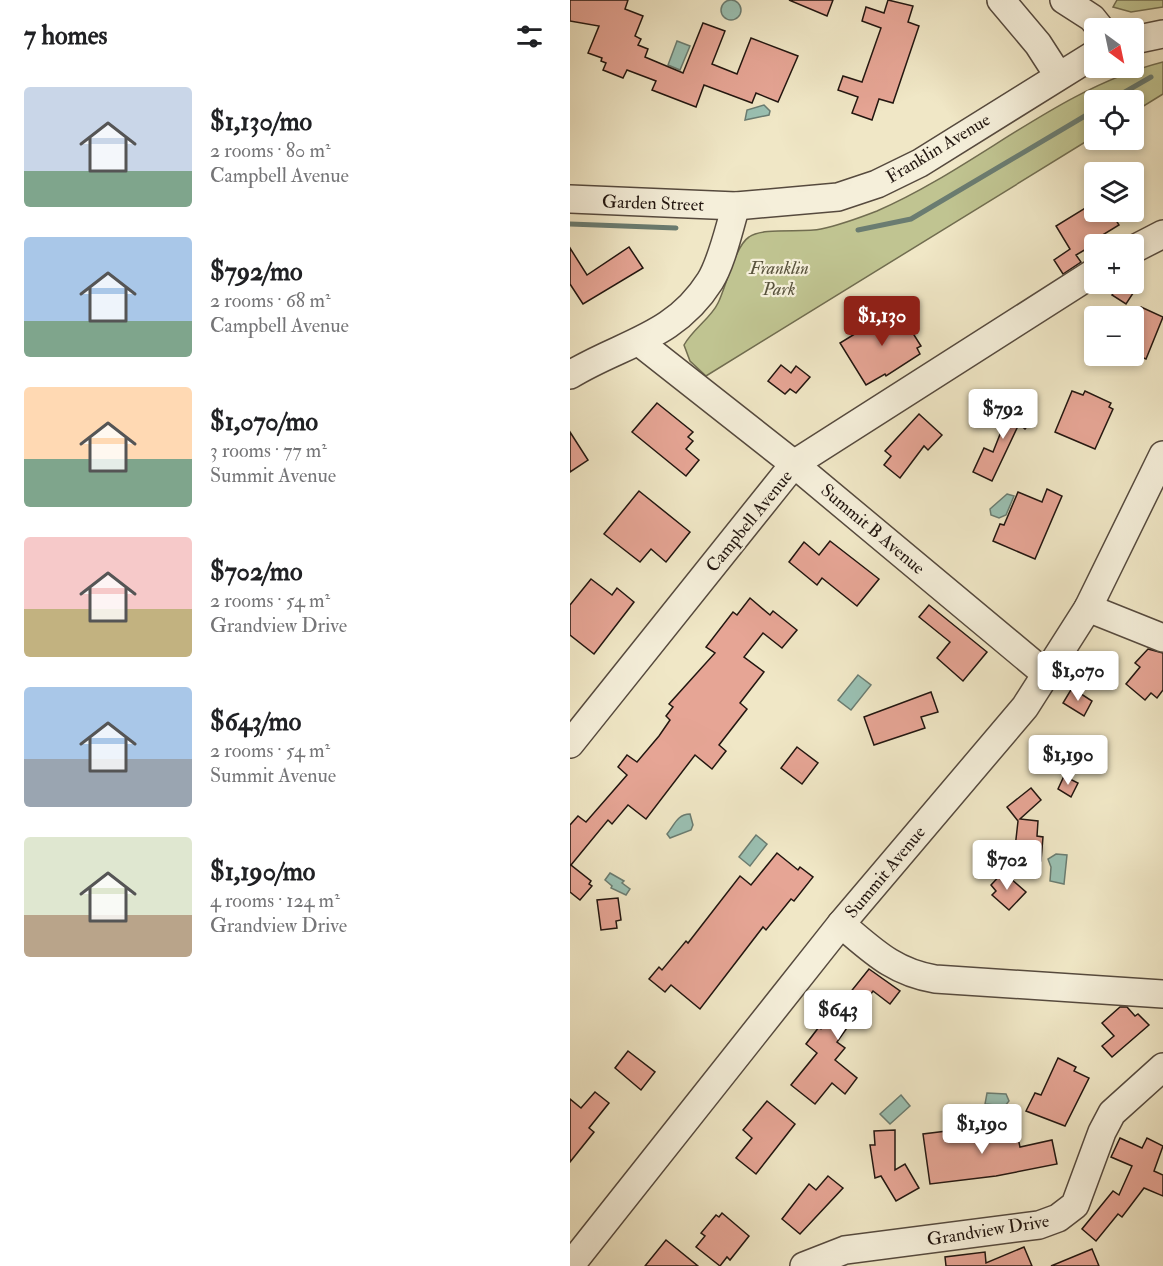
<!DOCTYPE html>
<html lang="en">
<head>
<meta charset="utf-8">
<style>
	body { margin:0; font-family:"IM FELL Double Pica",serif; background:#f6f6f6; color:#202124; height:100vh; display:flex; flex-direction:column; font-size:22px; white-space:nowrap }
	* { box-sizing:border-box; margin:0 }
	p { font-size:20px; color:#757577 }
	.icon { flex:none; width:33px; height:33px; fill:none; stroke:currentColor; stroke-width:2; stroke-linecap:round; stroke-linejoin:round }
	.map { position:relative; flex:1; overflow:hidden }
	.panel { display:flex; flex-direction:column; background:#fff; width:570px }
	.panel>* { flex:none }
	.needle { width:39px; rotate:147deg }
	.fabs { position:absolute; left:514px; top:18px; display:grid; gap:12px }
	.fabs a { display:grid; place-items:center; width:60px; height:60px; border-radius:6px; background:#fff; box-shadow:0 3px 9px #0003; font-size:30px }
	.price { position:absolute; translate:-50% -51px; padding:0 14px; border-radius:6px; background:#fff; color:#222; font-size:20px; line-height:39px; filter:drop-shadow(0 2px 3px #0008) }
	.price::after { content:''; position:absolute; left:50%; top:36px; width:18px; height:14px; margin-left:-9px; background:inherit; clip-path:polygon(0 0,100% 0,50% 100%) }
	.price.current { background:#8f2418; color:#fff }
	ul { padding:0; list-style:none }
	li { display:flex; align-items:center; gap:18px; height:150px; padding:0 24px }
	li span { display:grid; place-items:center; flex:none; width:168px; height:120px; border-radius:6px; color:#555 }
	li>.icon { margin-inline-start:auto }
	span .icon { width:72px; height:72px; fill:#fffc; stroke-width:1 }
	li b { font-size:26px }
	h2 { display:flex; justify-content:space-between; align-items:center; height:72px; padding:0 24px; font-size:26px }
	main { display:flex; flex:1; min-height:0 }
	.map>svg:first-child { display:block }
	.green { fill:#c0c491; stroke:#716d50; stroke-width:1.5 }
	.water { fill:#9ac0b2; stroke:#6a7c71; stroke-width:1.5 }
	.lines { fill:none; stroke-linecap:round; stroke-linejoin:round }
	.stream { stroke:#6a7c71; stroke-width:5 }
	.building { fill:#e6a595; stroke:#221610; stroke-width:1.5 }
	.minor-casing { stroke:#564a3e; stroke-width:30 }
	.minor { stroke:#f5efda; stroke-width:27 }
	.labels { text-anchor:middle; stroke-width:4.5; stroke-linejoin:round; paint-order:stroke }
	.street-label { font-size:18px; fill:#221610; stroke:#f5efda }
	.park-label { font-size:18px; font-style:italic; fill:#59533d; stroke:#f5efda }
</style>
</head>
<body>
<main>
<section class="panel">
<h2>7 homes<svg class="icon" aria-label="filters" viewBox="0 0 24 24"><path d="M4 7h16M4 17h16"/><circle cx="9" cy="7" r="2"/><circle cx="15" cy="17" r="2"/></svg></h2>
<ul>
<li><span style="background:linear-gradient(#c9d6e8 70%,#7fa58c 0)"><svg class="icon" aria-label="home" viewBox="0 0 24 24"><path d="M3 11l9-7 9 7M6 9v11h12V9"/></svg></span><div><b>$1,130/mo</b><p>2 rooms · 80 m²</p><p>Campbell Avenue</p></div></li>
<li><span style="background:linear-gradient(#a9c7e8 70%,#7fa58c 0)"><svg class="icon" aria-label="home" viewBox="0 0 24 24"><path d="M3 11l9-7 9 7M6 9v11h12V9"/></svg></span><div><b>$792/mo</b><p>2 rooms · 68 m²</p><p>Campbell Avenue</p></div></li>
<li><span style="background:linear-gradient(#ffd9b3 60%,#7fa58c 0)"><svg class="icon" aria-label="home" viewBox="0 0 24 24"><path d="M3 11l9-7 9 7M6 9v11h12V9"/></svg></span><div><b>$1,070/mo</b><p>3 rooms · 77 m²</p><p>Summit Avenue</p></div></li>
<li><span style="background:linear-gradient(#f6c9c9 60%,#c2b280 0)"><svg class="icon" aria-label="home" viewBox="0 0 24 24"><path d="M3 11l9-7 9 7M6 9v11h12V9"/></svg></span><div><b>$702/mo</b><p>2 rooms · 54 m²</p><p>Grandview Drive</p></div></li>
<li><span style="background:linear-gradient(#a9c7e8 60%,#9aa5b1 0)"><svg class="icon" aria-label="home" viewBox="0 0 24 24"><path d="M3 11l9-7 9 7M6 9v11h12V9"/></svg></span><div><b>$643/mo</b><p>2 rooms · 54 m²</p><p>Summit Avenue</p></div></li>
<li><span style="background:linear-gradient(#dfe7d0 65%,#b9a48a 0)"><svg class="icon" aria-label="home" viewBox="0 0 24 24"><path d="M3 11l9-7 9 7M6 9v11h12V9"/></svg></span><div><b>$1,190/mo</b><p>4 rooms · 124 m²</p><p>Grandview Drive</p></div></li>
</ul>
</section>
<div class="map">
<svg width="593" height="1266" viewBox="0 0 593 1266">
	<rect width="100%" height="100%" fill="#f0e7c6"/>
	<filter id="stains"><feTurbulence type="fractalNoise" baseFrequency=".00333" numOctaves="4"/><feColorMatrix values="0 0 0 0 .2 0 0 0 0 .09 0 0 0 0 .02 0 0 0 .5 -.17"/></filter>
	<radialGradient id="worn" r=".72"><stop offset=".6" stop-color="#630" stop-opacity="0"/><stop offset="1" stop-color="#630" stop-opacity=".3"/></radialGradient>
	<g class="green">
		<path d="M 547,0 L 593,0 L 593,7 L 561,12 L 543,7 Z"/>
		<path d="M 593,62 L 593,94 L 564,112 L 564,100 L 525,100 L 525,136 L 136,376 L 120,361 L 114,345 C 123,329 141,318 148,303 C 156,287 165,246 179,237 C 193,227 233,233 251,229 C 270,225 289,218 307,211 C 406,168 487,89 593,62 Z"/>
	</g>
	<g class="water">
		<circle cx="161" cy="10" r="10"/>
		<path d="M 107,41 L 120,46 L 110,70 L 98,65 Z"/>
		<path d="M 194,105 L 200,111 L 199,115 L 175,120 L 177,110 Z"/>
		<path d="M 437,494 L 444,496 L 436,515 L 429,518 L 421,515 L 420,509 Z"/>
		<path d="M 288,675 L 301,685 L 281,710 L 268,700 Z"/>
		<path d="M 120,814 L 123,825 L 121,830 L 100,838 L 97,834 C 104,826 107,814 120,814 Z"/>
		<path d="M 186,835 L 197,844 L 180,866 L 169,857 Z"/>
		<path d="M 486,854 L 497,855 L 494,884 L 480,881 L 481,867 L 478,859 Z"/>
		<path d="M 40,873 L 54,881 L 52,883 L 60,889 L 56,895 L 41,888 L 42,886 L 35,880 Z"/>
		<path d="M 417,1093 L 436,1094 L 439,1101 L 435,1106 L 415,1104 Z"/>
		<path d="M 331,1095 L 340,1106 L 320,1124 L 310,1114 Z"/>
	</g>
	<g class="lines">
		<g class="stream">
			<path d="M 541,100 L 581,77"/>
			<path d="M 0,224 L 106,228"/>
			<path d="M 288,230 L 341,219 L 525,110"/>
		</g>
	</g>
	<g class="building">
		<path d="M 0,0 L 58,0 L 55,9 L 73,16 L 65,36 L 71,39 L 68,45 L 78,49 L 75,57 L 113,73 L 133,23 L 155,31 L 142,64 L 167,74 L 181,38 L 228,56 L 208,102 L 186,93 L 182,103 L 134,85 L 126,107 L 82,90 L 86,81 L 57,70 L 53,78 L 33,70 L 36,63 L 31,61 L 32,58 L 18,53 L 29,26 L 0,21 Z"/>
		<path d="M 219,0 L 263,0 L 257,16 Z"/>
		<path d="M 318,0 L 343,6 L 338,22 L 349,26 L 323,103 L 309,99 L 302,120 L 282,113 L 288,97 L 268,90 L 273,76 L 292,82 L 311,28 L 292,21 L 296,7 L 314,13 Z"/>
		<path d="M 525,202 L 525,212 L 541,212 L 549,225 L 521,242 L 523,245 L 506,255 L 511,262 L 493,274 L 484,260 L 500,249 L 486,226 Z"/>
		<path d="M 59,247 L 73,268 L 13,304 L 0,284 L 0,248 L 17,275 Z"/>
		<path d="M 549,284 L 569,284 L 556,304 L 542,295 Z"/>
		<path d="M 571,307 L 593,317 L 576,359 L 564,354 L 564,323 Z"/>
		<path d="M 327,308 L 351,346 L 347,348 L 350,354 L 316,376 L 315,374 L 296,385 L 270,343 Z"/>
		<path d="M 211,365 L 221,373 L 226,366 L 240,377 L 226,393 L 220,389 L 215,394 L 198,381 Z"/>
		<path d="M 502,391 L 513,395 L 515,391 L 541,403 L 539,407 L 543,409 L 525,449 L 485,432 Z"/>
		<path d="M 443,398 L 465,417 L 455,429 L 449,424 L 422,481 L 403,472 L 414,448 L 423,452 L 438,414 L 433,409 Z"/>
		<path d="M 87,403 L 123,432 L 118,437 L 123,441 L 116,449 L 129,460 L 116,476 L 62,432 Z"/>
		<path d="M 349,414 L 372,435 L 358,450 L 354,446 L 330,478 L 314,465 L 321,456 L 315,451 Z"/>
		<path d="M 0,432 L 18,460 L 0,472 Z"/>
		<path d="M 477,489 L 492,496 L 465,559 L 423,541 L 430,524 L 434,525 L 448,492 L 472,502 Z"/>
		<path d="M 69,491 L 120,532 L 96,562 L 81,549 L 70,562 L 34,534 Z"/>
		<path d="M 260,541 L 309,579 L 287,606 L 252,578 L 247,585 L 219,562 L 234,542 L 249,555 Z"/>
		<path d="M 21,579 L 42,595 L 47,588 L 64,602 L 24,654 L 0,635 L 0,605 Z"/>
		<path d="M 180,598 L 200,615 L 203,611 L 227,630 L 212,648 L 193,633 L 174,657 L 194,672 L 170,703 L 177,709 L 149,745 L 156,751 L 142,769 L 125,755 L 76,819 L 58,805 L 42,824 L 38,820 L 1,865 L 21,881 L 19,884 L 22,886 L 10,900 L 0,892 L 0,825 L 8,816 L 16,822 L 57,775 L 48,767 L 57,755 L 67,762 L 89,736 L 100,720 L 96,716 L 103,707 L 99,704 L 145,653 L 136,647 L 163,612 L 167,615 Z"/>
		<path d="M 359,605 L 417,652 L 393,681 L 367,658 L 380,642 L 349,617 Z"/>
		<path d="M 578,649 L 593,653 L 593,690 L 587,698 L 581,693 L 575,700 L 556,684 L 570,667 L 565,663 Z"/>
		<path d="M 502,688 L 522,701 L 514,716 L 493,703 Z"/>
		<path d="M 361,692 L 368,712 L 351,717 L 355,728 L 304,745 L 294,717 Z"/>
		<path d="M 227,747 L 248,763 L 232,784 L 211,768 Z"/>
		<path d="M 494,776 L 508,783 L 501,797 L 488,789 Z"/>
		<path d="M 461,788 L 471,800 L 450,819 L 468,821 L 467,836 L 473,837 L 471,861 L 444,857 L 448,821 L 437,807 Z"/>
		<path d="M 207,853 L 228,870 L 230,867 L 243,877 L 224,901 L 221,899 L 196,930 L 193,927 L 130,1009 L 101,985 L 95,992 L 79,979 L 89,967 L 92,970 L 116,941 L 118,943 L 170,876 L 181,885 Z"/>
		<path d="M 433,872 L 456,892 L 439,910 L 422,895 L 426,891 L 421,885 Z"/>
		<path d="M 48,898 L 51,920 L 46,921 L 47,928 L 31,930 L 27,900 Z"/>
		<path d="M 299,969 L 330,991 L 320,1004 L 303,991 L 267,1042 L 275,1048 L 265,1060 L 287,1078 L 275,1094 L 262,1083 L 245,1104 L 221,1085 L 247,1053 L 236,1044 L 249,1027 L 251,1029 Z"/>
		<path d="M 550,1007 L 557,1007 L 565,1016 L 568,1014 L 579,1025 L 542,1057 L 532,1046 L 544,1036 L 532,1023 Z"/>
		<path d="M 58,1051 L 85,1072 L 71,1090 L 45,1068 Z"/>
		<path d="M 488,1058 L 506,1067 L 504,1071 L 519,1078 L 495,1126 L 456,1111 L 465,1093 L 471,1095 Z"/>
		<path d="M 25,1092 L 39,1103 L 19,1128 L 24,1132 L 0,1162 L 0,1099 L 11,1108 Z"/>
		<path d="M 197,1101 L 225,1124 L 186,1174 L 166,1158 L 182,1138 L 173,1130 Z"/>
		<path d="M 409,1127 L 410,1136 L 446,1129 L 450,1147 L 482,1140 L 487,1164 L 426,1176 L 360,1184 L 353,1134 Z"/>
		<path d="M 325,1130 L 325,1170 L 335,1164 L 349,1188 L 326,1201 L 311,1176 L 305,1178 L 300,1145 L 305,1145 L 304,1131 Z"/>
		<path d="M 550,1138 L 572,1148 L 577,1138 L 593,1146 L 584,1171 L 593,1175 L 593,1196 L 574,1188 L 552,1217 L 548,1214 L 526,1241 L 512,1229 L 543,1191 L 549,1195 L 562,1166 L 541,1157 Z"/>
		<path d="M 258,1176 L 273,1188 L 230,1234 L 212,1219 L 239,1184 L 246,1190 Z"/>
		<path d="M 152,1213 L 179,1236 L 160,1260 L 157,1257 L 150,1266 L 126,1247 L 135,1236 L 131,1233 L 146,1215 L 149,1217 Z"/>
		<path d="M 96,1240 L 128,1266 L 75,1266 Z"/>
		<path d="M 454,1247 L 462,1266 L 376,1266 L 375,1257 L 415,1252 L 416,1263 Z"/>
		<path d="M 522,1249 L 529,1266 L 481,1266 Z"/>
	</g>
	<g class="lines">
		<g class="minor-casing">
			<g id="minor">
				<path d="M 431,0 L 468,44 L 488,75"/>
				<path d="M 494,0 L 522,18 L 530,28"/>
				<path d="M 564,40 L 593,34"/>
				<path d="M 0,199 L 166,206 L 268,197 L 307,184 L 350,163 L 525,54"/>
				<path d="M 564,249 L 593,234"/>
				<path d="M 69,342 L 224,464 L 477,675"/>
				<path d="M 0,375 C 52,343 104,338 140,281 C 152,262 159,228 166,206"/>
				<path d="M 518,608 L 593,638"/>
				<path d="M 0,744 L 224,464 L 525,272"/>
				<path d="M 271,924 C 302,950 323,972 365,979 L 593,994"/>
				<path d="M 0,1266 L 271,924 L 455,707 L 518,608 L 593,455"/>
				<path d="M 234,1266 L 275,1250 L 469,1225 L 488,1218 L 505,1205 L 532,1132 L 542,1113 L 593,1067"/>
			</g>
		</g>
		<use href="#minor" class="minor"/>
	</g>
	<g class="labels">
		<g class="street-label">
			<text transform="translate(368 148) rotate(-31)" y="6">Franklin Avenue</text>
			<text transform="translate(83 203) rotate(2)" y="6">Garden Street</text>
			<text transform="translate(179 521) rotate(-51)" y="6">Campbell Avenue</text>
			<text transform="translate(303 529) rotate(40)" y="6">Summit B Avenue</text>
			<text transform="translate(315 872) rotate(-50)" y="6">Summit Avenue</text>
			<text transform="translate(418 1230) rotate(-9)" y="6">Grandview Drive</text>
		</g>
		<g class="park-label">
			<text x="209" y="274">Franklin<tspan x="209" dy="21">Park</tspan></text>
		</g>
	</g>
	<rect width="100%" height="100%" filter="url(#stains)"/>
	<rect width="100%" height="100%" fill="url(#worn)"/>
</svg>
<div class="fabs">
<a><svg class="needle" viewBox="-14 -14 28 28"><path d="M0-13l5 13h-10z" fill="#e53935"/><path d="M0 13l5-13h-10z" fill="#757577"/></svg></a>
<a><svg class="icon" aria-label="locate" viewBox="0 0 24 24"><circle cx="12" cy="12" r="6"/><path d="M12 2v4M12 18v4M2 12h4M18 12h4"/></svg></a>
<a><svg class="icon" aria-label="layers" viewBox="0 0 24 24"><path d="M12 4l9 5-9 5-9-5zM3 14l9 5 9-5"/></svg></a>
<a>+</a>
<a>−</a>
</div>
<b class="price current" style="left:312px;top:347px">$1,130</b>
<b class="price" style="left:433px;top:440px">$792</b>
<b class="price" style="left:508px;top:702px">$1,070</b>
<b class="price" style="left:498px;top:786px">$1,190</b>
<b class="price" style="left:437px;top:891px">$702</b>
<b class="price" style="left:268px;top:1041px">$643</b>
<b class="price" style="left:412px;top:1155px">$1,190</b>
</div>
</main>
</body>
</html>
